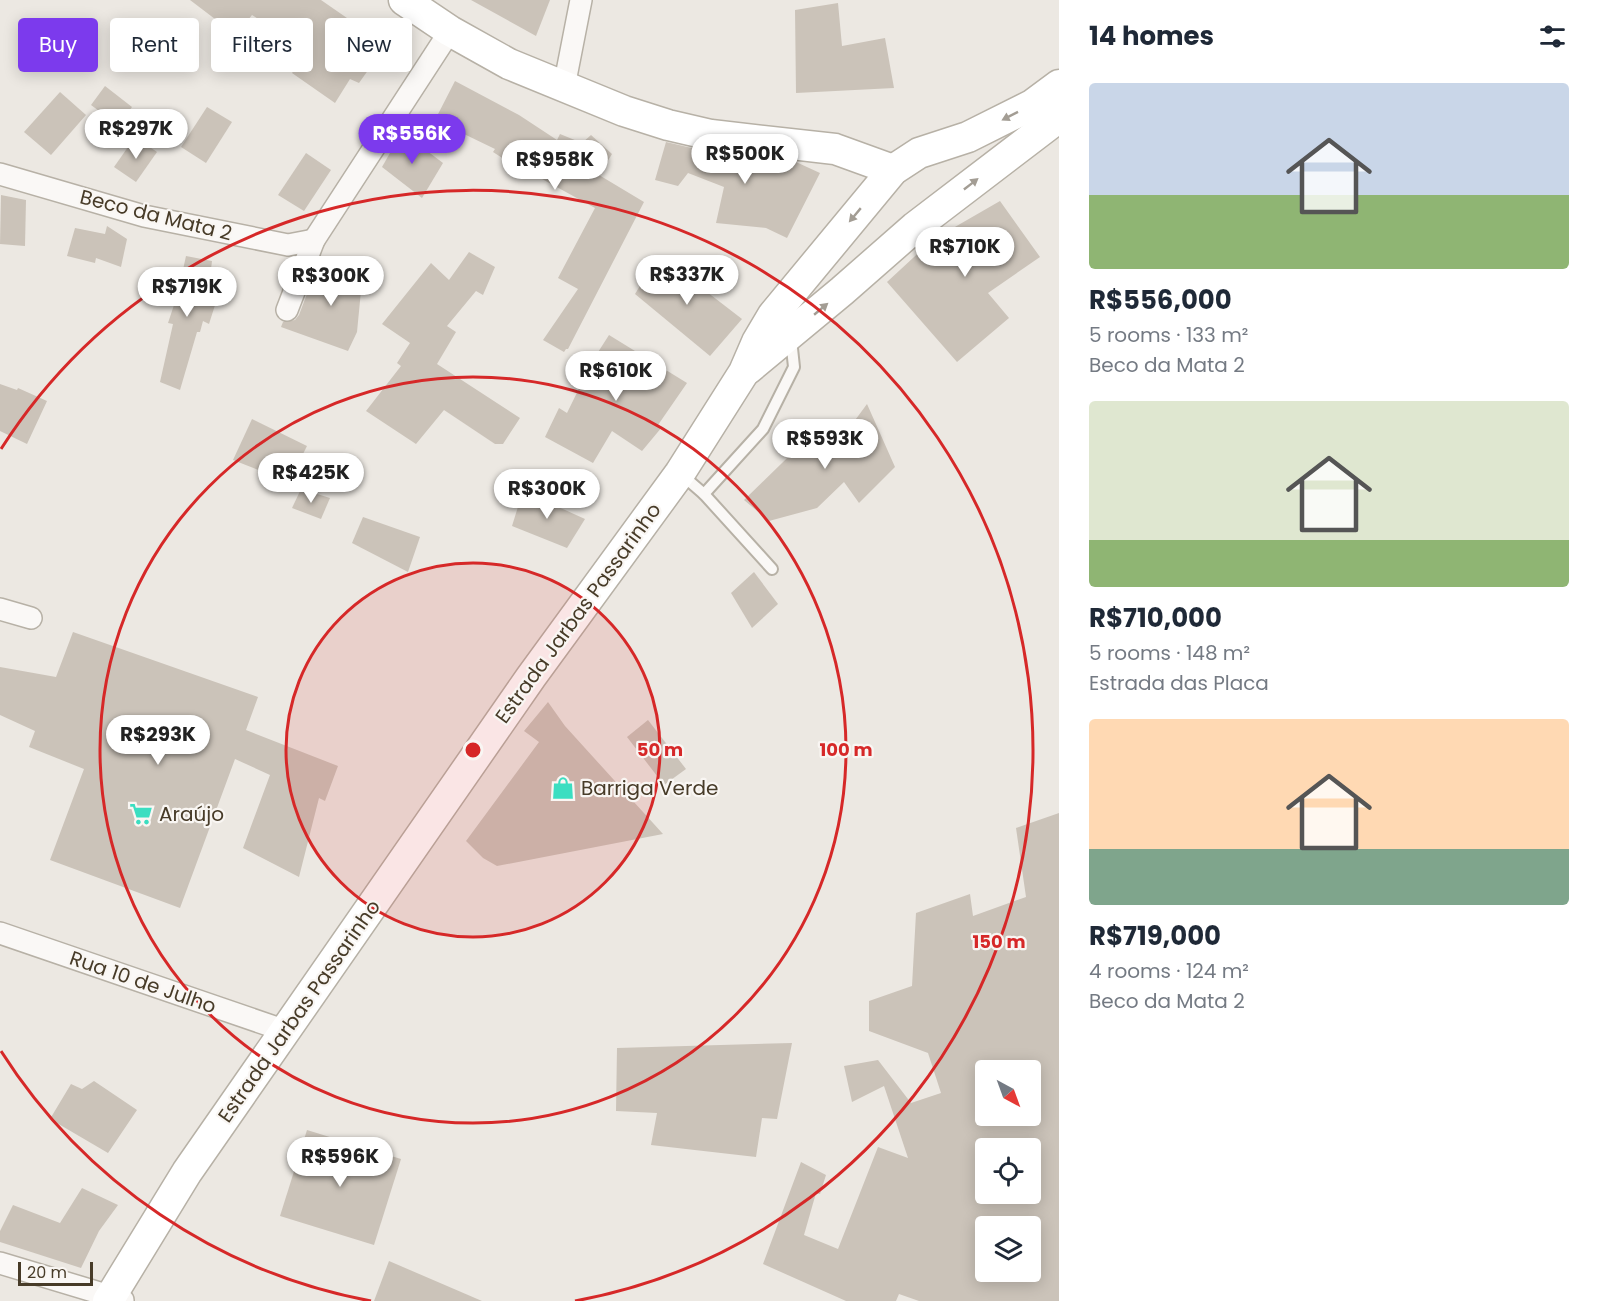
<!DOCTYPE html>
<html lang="en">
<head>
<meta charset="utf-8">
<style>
	body { margin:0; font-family:Poppins,sans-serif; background:#f2f2f3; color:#1f2937; height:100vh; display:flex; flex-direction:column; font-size:22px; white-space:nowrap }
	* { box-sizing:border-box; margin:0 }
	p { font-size:20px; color:#747a83 }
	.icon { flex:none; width:33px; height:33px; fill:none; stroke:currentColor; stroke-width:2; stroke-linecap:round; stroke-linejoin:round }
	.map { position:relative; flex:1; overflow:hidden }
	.sheet { display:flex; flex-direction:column; background:#fff; width:540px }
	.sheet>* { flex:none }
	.hud { position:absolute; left:18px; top:18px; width:570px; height:54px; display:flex; gap:12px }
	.needle { width:39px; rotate:139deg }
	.tools { position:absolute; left:975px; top:1060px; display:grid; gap:12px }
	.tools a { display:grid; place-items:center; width:66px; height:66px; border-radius:6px; background:#fff; box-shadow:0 3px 15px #0003; font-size:30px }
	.scale { position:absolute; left:18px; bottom:15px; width:75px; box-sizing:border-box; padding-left:6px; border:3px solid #473b28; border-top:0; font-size:16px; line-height:21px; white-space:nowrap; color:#473b28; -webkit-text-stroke:4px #f9f6f3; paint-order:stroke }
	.price { position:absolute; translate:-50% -51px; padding:0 14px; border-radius:21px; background:#fff; color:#222; font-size:20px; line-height:39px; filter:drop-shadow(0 2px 3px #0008) }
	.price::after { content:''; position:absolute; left:50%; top:36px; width:18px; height:14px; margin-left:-9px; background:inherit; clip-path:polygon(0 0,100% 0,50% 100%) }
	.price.active { background:#7c3aed; color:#fff }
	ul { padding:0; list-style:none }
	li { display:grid; align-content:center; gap:12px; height:318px; padding:0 30px }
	li span { display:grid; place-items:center; height:186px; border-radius:6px; color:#555 }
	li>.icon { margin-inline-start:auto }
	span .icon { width:108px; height:108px; fill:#fffc; stroke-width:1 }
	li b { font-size:26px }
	h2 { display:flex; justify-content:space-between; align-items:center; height:72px; padding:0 30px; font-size:26px }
	.chip { padding:0 21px; border-radius:6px; background:#fff; box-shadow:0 3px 15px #0003; font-size:21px; line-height:54px }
	.chip.active { background:#7c3aed; color:#fff }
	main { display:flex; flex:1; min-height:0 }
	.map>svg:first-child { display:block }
	.building { fill:#cbc3b9; fill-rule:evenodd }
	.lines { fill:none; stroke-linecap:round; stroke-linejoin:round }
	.lane-casing { stroke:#b7b1a6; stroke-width:14 }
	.street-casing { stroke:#b7b1a6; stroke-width:24 }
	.secondary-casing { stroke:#b7b1a6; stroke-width:33 }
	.lane { stroke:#faf8f6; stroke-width:10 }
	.street { stroke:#faf8f6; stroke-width:21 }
	.secondary { stroke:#fff; stroke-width:30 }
	.oneway { fill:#a39d94 }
	.ring { fill:none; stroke:#d62828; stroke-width:3 }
	.labels { text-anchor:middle; stroke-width:4.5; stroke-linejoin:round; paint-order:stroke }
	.street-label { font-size:20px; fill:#473b28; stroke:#f9f6f3 }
	.poi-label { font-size:20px; fill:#473b28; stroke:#f9f6f3; text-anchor:start }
	.centre { fill:#d62828; stroke:#f9f6f3; stroke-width:3 }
	.ring-label { font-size:18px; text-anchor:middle; font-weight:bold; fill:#d62828; stroke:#f9f6f3; stroke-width:4.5; stroke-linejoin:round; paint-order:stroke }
</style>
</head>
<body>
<main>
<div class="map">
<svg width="1059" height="1301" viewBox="0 0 1059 1301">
	<rect width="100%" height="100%" fill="#ece8e2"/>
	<g class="building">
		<path d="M 190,0 L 321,0 L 386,45 L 359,83 L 350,79 L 335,103 L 292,73 L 307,51 L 252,15 L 236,35 Z"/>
		<path d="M 471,0 L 550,0 L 536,36 Z"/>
		<path d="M 838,3 L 842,46 L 885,38 L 894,88 L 796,93 L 795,10 Z"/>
		<path d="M 455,81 L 519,115 L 557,140 L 560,134 L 582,143 L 591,135 L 612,154 L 599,175 L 644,202 L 568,349 L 566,349 L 564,352 L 543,340 L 578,289 L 558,278 L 595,208 L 533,174 L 532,177 L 493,152 L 495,149 L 435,120 Z"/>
		<path d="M 105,86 L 132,107 L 118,125 L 91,105 Z"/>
		<path d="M 60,92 L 86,115 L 51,155 L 24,132 Z"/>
		<path d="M 207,107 L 232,122 L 206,163 L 181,147 Z"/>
		<path d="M 402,132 L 443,163 L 422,198 L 382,167 Z"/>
		<path d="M 135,137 L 157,152 L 136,182 L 114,167 Z"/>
		<path d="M 666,142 L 709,152 L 796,162 L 820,173 L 787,238 L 766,228 L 716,223 L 724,187 L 688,173 L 678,186 L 655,180 Z"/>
		<path d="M 306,153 L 331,170 L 304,211 L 278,195 Z"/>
		<path d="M 1,195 L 26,200 L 25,246 L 0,244 Z"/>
		<path d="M 1000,201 L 1040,257 L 988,293 L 1009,318 L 957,362 L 887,282 L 940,233 L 941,235 Z"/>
		<path d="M 107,226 L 127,239 L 121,267 L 96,258 L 95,263 L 67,256 L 75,228 L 105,234 Z"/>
		<path d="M 469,252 L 495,267 L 483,295 L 476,291 L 447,326 L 456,332 L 437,364 L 520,418 L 503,444 L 495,444 L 444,410 L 416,444 L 366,411 L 401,366 L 397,363 L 410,343 L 382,324 L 431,263 L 449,280 Z"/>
		<path d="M 659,255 L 742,319 L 710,356 L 635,294 Z"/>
		<path d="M 186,256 L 212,261 L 207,301 L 216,302 L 209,324 L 203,321 L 200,332 L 197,332 L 180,390 L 160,382 L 173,324 L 168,323 L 174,305 L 157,296 L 158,294 L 177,297 Z"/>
		<path d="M 319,262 L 363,270 L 357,332 L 348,351 L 281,327 L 283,322 L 295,320 L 299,315 Z"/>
		<path d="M 609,335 L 687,383 L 658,425 L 662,427 L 642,451 L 612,431 L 593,463 L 545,437 L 559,408 L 567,413 L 593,360 Z"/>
		<path d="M 0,384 L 17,390 L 18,388 L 47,401 L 27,444 L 0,431 Z"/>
		<path d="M 867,404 L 895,467 L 859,503 L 844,482 L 817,508 L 769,521 L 744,500 L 822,424 L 839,442 Z"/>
		<path d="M 252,419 L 307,446 L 289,482 L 233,460 Z"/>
		<path d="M 301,489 L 330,498 L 321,519 L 292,508 Z"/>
		<path d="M 523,491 L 585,519 L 567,548 L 512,526 Z"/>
		<path d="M 363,517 L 420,537 L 408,572 L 352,543 Z"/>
		<path d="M 754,572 L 778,604 L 752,628 L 731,593 Z"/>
		<path d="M 73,632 L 258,697 L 246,730 L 338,766 L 325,801 L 319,798 L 299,877 L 243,848 L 270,775 L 235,759 L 180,908 L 50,860 L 84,769 L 29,747 L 35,731 L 0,715 L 0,667 L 56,677 Z"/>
		<path d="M 548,702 L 565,726 L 663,834 L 497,866 L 483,858 L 466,841 L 539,742 L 524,731 Z"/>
		<path d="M 648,720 L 686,769 L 664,785 L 627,737 Z"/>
		<path d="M 1059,813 L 1059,1301 L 919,1301 L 899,1294 L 896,1301 L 846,1301 L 763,1264 L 801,1162 L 826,1175 L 820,1194 L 816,1193 L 804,1235 L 838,1249 L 878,1147 L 908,1158 L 884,1086 L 852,1102 L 844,1066 L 878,1060 L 911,1103 L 941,1093 L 928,1053 L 869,1031 L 869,1001 L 912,986 L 916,913 L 970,894 L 973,916 L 1026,897 L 1016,828 ZM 986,1071 L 1030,1071 L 1030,1116 L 986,1116 ZM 986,1149 L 1030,1149 L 1030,1194 L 986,1194 ZM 986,1227 L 1030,1227 L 1030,1272 L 986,1272 Z"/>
		<path d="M 792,1043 L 777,1119 L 762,1118 L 756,1157 L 651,1145 L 657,1113 L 616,1111 L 617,1048 Z"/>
		<path d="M 94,1081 L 137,1110 L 108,1153 L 50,1119 L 71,1084 L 82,1089 Z"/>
		<path d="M 307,1130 L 401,1159 L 374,1245 L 280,1216 Z"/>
		<path d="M 82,1188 L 118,1205 L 99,1231 L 81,1268 L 0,1242 L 0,1231 L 13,1205 L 60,1223 Z"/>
		<path d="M 389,1261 L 482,1301 L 374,1301 Z"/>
	</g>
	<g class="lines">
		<g class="lane-casing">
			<g id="lane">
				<path d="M 682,475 L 704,494"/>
				<path d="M 772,569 L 704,494 L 763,429 L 794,367 L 791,339"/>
			</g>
		</g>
		<g class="street-casing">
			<g id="street">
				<path d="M 564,87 L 581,0"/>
				<path d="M 0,174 L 144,216 L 288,245 L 314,240"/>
				<path d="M 287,310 L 314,240 L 450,31"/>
				<path d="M 0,609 L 31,618"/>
				<path d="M 0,933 L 286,1031"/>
				<path d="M 0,1263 L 123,1300"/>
			</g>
		</g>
		<g class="secondary-casing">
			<g id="secondary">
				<path d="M 404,0 L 450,31 L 509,64 L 624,111 L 668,125 L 711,135 L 835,149 L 893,170"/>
				<path d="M 748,369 L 842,291 L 915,227 L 1059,117"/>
				<path d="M 108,1301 L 187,1172 L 531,677 L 680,473 L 744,372 L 757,342 L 773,315 L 893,170 L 919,153 L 968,137 L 1032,105 L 1059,85"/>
			</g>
		</g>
		<use href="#lane" class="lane"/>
		<use href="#street" class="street"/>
		<use href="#secondary" class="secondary"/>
	</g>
	<defs><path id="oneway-solid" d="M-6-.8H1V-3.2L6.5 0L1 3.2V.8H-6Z" transform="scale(1.5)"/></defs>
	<g class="oneway">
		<use href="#oneway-solid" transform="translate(1010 116) rotate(153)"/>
		<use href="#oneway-solid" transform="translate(971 184) rotate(-38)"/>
		<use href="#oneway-solid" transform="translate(855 215) rotate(130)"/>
		<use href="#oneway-solid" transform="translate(821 309) rotate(-40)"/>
	</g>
	<circle cx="473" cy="750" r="187" fill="#d62828" fill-opacity=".12"/>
	<g class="ring">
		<circle cx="473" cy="750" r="187"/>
		<circle cx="473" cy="750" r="373"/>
		<path d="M371 1301A560 560 0 0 1 1 1051M1 449A560 560 0 1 1 575 1301"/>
	</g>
	<defs>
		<g id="shop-bare" transform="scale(1.8)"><path d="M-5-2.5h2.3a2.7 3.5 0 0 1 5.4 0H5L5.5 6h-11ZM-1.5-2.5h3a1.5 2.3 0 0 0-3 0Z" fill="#3bdec1" stroke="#f9f6f3" stroke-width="2.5" paint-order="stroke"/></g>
		<g id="supermarket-bare" transform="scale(1.8)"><path d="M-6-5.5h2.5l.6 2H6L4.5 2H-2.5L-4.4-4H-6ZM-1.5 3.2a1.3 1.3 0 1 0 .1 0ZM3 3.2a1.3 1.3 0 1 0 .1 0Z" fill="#3bdec1" stroke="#f9f6f3" stroke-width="2.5" paint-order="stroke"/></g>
	</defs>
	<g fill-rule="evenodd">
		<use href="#shop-bare" x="563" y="788"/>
		<use href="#supermarket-bare" x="141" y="814"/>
	</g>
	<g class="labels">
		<g class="street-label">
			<text transform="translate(156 215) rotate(14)" y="7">Beco da Mata 2</text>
			<text transform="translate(578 613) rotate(-54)" y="7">Estrada Jarbas Passarinho</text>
			<text transform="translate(143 982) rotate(19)" y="7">Rua 10 de Julho</text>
			<text transform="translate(299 1011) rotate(-55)" y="7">Estrada Jarbas Passarinho</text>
		</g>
		<g class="poi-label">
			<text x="581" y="795">Barriga Verde</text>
			<text x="159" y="821">Araújo</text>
		</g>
	</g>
	<circle cx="473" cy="750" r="9" class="centre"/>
	<g class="ring-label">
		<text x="660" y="756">50 m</text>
		<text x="846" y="756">100 m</text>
		<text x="999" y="948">150 m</text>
	</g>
</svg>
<div class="tools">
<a><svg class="needle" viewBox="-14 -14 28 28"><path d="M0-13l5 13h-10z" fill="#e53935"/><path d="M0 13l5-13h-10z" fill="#747a83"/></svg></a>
<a><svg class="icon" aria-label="locate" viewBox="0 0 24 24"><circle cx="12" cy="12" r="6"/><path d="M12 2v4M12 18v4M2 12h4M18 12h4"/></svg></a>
<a><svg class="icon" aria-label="layers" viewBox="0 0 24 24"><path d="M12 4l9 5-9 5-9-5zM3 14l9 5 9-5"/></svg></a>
</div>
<div class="scale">20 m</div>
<b class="price" style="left:136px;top:160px">R$297K</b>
<b class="price active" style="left:412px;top:165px">R$556K</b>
<b class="price" style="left:745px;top:185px">R$500K</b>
<b class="price" style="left:555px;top:191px">R$958K</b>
<b class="price" style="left:965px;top:278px">R$710K</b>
<b class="price" style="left:687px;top:306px">R$337K</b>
<b class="price" style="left:331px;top:307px">R$300K</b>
<b class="price" style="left:187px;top:318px">R$719K</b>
<b class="price" style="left:616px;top:402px">R$610K</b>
<b class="price" style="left:825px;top:470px">R$593K</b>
<b class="price" style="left:311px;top:504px">R$425K</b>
<b class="price" style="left:547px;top:520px">R$300K</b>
<b class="price" style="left:158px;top:766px">R$293K</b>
<b class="price" style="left:340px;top:1188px">R$596K</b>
<div class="hud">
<a class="chip active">Buy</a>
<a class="chip">Rent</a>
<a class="chip">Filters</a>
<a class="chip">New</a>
</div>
</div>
<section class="sheet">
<h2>14 homes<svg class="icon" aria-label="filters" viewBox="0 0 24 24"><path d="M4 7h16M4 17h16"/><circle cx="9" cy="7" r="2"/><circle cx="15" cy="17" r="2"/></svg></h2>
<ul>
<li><span style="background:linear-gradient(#c9d6e8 60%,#8fb573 0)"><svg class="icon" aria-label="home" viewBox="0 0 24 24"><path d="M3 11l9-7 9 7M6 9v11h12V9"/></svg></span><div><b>R$556,000</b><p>5 rooms · 133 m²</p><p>Beco da Mata 2</p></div></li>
<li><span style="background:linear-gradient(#dfe7d0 75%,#8fb573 0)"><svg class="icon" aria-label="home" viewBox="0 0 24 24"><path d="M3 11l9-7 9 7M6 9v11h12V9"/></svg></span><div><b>R$710,000</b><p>5 rooms · 148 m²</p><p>Estrada das Placa</p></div></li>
<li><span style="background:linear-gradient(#ffd9b3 70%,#7fa58c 0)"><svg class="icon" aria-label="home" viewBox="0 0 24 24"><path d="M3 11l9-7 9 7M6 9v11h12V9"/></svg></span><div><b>R$719,000</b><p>4 rooms · 124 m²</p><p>Beco da Mata 2</p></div></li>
</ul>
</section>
</main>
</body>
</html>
